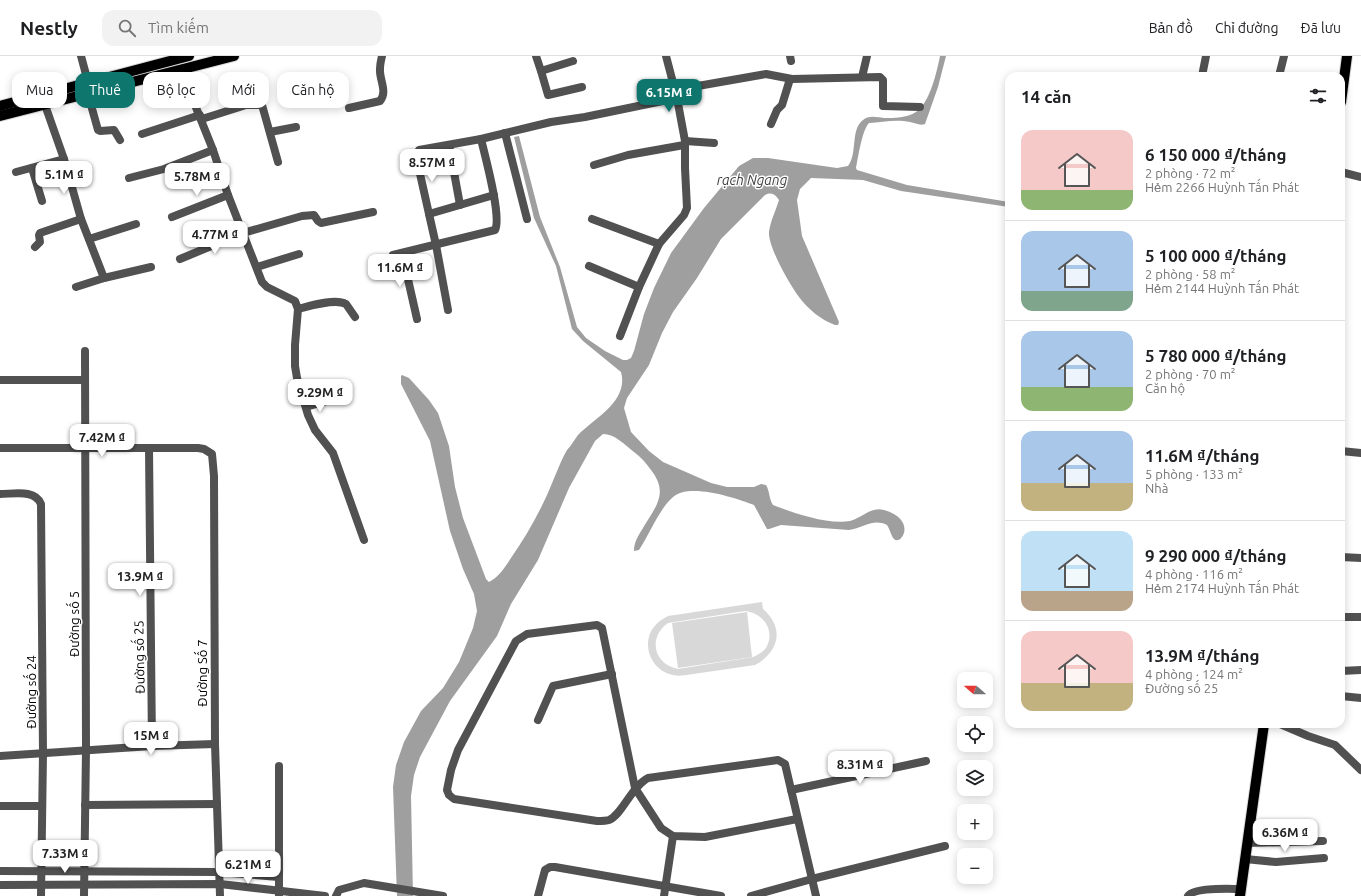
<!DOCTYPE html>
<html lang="vi">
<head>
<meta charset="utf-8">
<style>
	body { margin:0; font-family:Ubuntu,sans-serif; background:#f2f2f2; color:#202124; height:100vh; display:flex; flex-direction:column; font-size:15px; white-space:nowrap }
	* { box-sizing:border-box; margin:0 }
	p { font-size:13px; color:#757577 }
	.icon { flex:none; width:22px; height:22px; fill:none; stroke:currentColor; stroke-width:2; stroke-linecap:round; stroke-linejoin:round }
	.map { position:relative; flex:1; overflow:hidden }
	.panel { position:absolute; left:1005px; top:16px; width:340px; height:656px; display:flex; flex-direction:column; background:#fff; border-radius:12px; box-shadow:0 2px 10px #0003 }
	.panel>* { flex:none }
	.top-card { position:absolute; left:12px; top:16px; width:380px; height:36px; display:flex; gap:8px }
	.needle { width:26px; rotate:290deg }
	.buttons { position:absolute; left:957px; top:616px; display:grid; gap:8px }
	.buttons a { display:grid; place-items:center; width:36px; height:36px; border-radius:8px; background:#fff; box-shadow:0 2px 10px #0003; font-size:20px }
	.price { position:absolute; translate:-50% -34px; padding:0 9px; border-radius:8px; background:#fff; color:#222; font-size:13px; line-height:26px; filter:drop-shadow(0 1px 2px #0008) }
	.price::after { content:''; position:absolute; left:50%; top:24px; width:12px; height:9px; margin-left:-6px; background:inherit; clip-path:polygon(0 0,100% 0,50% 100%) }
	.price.active { background:#0f766e; color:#fff }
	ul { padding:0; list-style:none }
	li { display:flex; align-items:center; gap:12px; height:100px; padding:0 16px }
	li+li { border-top:1px solid #e0e0e0 }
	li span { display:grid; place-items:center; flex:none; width:112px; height:80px; border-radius:12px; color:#555 }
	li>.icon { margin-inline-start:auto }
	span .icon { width:48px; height:48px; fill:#fffc; stroke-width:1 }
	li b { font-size:17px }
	h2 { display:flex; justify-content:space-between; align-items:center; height:48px; padding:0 16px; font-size:17px }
	.tag { padding:0 14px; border-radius:12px; background:#fff; box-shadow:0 2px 10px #0003; font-size:14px; line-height:36px }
	.tag.active { background:#0f766e; color:#fff }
	header { display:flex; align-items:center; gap:24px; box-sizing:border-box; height:56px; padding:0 20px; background:#fff; border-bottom:1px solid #e0e0e0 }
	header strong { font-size:19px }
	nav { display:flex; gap:22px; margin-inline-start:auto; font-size:14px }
	.search { width:280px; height:36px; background:#f2f2f2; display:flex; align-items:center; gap:10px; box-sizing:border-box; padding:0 14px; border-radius:12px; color:#757577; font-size:15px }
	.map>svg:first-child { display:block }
	.green { fill:#d8d8d8; fill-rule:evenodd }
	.water { fill:#9f9f9f }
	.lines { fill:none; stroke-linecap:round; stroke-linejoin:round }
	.major-casing { stroke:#dbdbdb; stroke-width:12 }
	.minor { stroke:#515151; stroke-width:8 }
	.major { stroke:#000; stroke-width:10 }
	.labels { text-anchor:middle; stroke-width:3; stroke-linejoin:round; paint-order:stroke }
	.street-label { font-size:13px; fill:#000; stroke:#fff }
	.water-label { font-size:14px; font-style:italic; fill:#404040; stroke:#fff }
</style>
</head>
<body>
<header>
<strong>Nestly</strong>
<div class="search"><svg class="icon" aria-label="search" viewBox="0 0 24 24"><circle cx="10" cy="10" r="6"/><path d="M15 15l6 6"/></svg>Tìm kiếm</div>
<nav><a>Bản đồ</a><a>Chỉ đường</a><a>Đã lưu</a></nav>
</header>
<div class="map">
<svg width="1361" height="840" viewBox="0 0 1361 840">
	<rect width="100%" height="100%" fill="#fff"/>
	<g class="green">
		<path d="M 762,546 L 763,553 C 785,572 779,596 755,609 C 737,612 719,614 700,617 C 692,618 681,621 673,619 C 658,616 648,603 648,588 C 648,575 656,566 668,560 ZM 745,555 C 763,557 776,574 766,592 C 763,596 758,599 753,601 L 678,613 C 653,608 648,581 668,567 Z"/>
		<path d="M 747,556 L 752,601 L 678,612 L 672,567 Z"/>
	</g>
	<path class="water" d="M 940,0 L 946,0 L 938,31 L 925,68 C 920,70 915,67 910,66 C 897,63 882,66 869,67 C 862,74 858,102 856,112 L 857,114 L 907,129 L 1009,146 L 1009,151 L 901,135 L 863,124 L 811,122 L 800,133 L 797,144 L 802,180 L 839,266 L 838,269 L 835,269 C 821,264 808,253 799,241 C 790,229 768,191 769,176 C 770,166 776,154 779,144 C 775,138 772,136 765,139 L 721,183 L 697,222 L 673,256 L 662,277 L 649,309 L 627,342 L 624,352 L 631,376 L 649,395 L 663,406 L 711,427 L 727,431 L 754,431 L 761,428 L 766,429 C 770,436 769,443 773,449 C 794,457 828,469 850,465 C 862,462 871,450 884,454 C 918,464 901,490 894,483 C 891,480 890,473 887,469 C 873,462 863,472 849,474 L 781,469 L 769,473 L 767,473 L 754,449 C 735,442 688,426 672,442 C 660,452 649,479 639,494 L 634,495 C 634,486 638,480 643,472 C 656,450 669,437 651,414 C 646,407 641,401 634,396 C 625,389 615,378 603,378 L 595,385 L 569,432 L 538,504 L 511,548 L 497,580 L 450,645 L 420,701 L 414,719 L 411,740 L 413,840 L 397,840 L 393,731 L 396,709 L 404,686 L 421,655 L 443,632 L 459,606 L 473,572 L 477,555 L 474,538 L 463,513 L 450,475 L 430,385 L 401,328 L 401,320 L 402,319 L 409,322 L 429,344 L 438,357 L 449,390 L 455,431 L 463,462 L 486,523 L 489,526 C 500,520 504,512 511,502 C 525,482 537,461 547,439 C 554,424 559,408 567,394 C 571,390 574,384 578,379 C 595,362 629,345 621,316 L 583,285 L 572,273 L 556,210 L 534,162 L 514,81 L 519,80 L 540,161 L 560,211 L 577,271 L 586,282 L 605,295 L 623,304 L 627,304 L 631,302 L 634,295 L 644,258 L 654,232 L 671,197 L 704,152 L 739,110 L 753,102 L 768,102 L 837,112 L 848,110 C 858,97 850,74 863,64 C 868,59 877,61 884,62 C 894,62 907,62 916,56 C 930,47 937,15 940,0 Z"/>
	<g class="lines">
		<g class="major-casing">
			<g id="major">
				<path d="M 1341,46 L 1347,0"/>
				<path d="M 0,50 L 189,0"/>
				<path d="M 0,60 L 234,0"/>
				<path d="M 1240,840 L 1264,668"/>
			</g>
		</g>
		<g class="minor">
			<path d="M 81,0 L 88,26"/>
			<path d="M 536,0 L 541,15 L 573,5"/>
			<path d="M 790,0 L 791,5"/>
			<path d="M 181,14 L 213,94 L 228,139 L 262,226 L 267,231 L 295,245 L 298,253 L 295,289 L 295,310 L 297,322 L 308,359 L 315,374 L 333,397 L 364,484"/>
			<path d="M 541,15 L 548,39 L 582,31"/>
			<path d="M 1202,20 L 1206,0"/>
			<path d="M 1279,20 L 1284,0"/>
			<path d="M 862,21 L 867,0"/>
			<path d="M 675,34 L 766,18 L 792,23 L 880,21 L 883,24 L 883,50 L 920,51"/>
			<path d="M 84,39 L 85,47 L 91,49 L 98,74 L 100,75 L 114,74 L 120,84"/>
			<path d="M 45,49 L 64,103 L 81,163 L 104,222"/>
			<path d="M 349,52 L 380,45 C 388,36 379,23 380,13 C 380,9 381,4 382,0"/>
			<path d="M 202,63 L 246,49 L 262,49 L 278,106"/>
			<path d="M 771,68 L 777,54 L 782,49 L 790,23"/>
			<path d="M 270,76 L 296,71"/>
			<path d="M 505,77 L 527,163"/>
			<path d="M 142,78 L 200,59"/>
			<path d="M 685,85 L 714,87"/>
			<path d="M 449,89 L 460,149"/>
			<path d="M 594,109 L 628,99 L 684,89"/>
			<path d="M 32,112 L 42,145"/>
			<path d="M 16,116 L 64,103"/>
			<path d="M 1341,116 L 1361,121"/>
			<path d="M 129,122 L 164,113 L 213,94"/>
			<path d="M 429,158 L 416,100 L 419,94 L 481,83 L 551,66 L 585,61 L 677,42"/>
			<path d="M 172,161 L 228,139"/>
			<path d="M 592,163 L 659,188"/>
			<path d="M 89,183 L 136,168"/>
			<path d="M 35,191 L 40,186 L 39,179 L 40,177 L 81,163"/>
			<path d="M 402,197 L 417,263"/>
			<path d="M 393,199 L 495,174 C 502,161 485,100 481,83"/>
			<path d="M 180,203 L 243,177 L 302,160 L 314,159 L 318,165 L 321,167 L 373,156"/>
			<path d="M 589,210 L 639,231"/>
			<path d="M 257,211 L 299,198"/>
			<path d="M 76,231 L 104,222 L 151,211"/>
			<path d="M 298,253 C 310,250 335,242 346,248 L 355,261"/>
			<path d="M 448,254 L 436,189 L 429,158 L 494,139"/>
			<path d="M 620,280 L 639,231 L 659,188 L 684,159 L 687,152 L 685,112 L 685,85 L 677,42 L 666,0"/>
			<path d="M 0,324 L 85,324"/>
			<path d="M 306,351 L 330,344"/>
			<path d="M 0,392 L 198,392 L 204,393 L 212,398 L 214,420 L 215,688 L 220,840"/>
			<path d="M 149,392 L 152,690"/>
			<path d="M 1341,395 L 1361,397"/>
			<path d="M 0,438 C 14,438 35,433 41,448 L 43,697 L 41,840"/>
			<path d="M 1341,501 L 1361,502"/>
			<path d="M 1341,561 L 1361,561"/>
			<path d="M 1341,615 L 1361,614"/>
			<path d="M 1341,640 L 1361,642"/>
			<path d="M 538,664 L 553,630 L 612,618"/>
			<path d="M 1113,668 L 1116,668"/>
			<path d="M 1280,668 L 1308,680 L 1335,689 L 1361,714"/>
			<path d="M 0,700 L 152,690 L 215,688"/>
			<path d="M 279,710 L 279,840"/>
			<path d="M 791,734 L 926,705"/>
			<path d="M 85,749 L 217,748"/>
			<path d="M 0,750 L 42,750"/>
			<path d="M 797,763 L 705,781 L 673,780 L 661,772 L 635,732 L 602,572 L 597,569 L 527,578 L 516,585 L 458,694 L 451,714 L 447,734 L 449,739 L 454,743 L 597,765 C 601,765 606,765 609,764 C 622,759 631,731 648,722 L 778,704 L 785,708 L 816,840"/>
			<path d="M 1247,787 L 1323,785"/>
			<path d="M 1245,803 L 1276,806 L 1324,802"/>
			<path d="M 0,815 L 219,816 L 279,821"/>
			<path d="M 0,829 L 220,828 L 325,840"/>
			<path d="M 84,840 L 86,694 L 85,295"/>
			<path d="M 336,840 L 339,834 L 364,827 L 443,840"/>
			<path d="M 538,840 L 545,814 L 550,811 L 555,811 L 721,840"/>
			<path d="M 664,840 L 673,780"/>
			<path d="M 751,840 L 812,823 L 945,790"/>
			<path d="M 1188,840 C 1194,831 1230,833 1241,833"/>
		</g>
		<use href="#major" class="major"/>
	</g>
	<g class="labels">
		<g class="street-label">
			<text transform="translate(74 568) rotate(-90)" y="5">Đường số 5</text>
			<text transform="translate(139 601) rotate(-91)" y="5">Đường số 25</text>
			<text transform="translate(202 617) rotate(-90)" y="5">Đường Số 7</text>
			<text transform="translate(31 636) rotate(-90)" y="5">Đường số 24</text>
		</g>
		<g class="water-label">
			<text x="752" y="129">rạch Ngang</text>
		</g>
	</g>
</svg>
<div class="buttons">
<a><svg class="needle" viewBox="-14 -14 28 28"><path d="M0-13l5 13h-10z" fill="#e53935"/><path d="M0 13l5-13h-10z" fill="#757577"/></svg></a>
<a><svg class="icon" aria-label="locate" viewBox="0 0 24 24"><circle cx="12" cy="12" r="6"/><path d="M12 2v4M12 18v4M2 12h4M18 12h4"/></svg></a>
<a><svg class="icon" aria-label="layers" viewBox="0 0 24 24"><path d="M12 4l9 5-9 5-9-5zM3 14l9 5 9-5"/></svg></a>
<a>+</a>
<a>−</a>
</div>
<b class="price active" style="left:669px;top:57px">6.15M ₫</b>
<b class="price" style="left:432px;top:127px">8.57M ₫</b>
<b class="price" style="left:64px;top:139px">5.1M ₫</b>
<b class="price" style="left:197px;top:141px">5.78M ₫</b>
<b class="price" style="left:215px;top:199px">4.77M ₫</b>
<b class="price" style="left:400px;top:232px">11.6M ₫</b>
<b class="price" style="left:320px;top:357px">9.29M ₫</b>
<b class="price" style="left:102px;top:402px">7.42M ₫</b>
<b class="price" style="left:140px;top:541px">13.9M ₫</b>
<b class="price" style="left:151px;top:700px">15M ₫</b>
<b class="price" style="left:860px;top:729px">8.31M ₫</b>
<b class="price" style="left:1285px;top:797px">6.36M ₫</b>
<b class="price" style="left:65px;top:818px">7.33M ₫</b>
<b class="price" style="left:248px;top:829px">6.21M ₫</b>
<div class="top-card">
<a class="tag">Mua</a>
<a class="tag active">Thuê</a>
<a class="tag">Bộ lọc</a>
<a class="tag">Mới</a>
<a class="tag">Căn hộ</a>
</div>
<section class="panel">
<h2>14 căn<svg class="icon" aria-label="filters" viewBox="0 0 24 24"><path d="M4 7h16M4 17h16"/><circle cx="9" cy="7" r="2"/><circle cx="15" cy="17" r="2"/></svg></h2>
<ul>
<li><span style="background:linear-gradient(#f6c9c9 75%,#8fb573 0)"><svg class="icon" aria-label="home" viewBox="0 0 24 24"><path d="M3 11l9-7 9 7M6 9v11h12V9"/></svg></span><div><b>6 150 000 ₫/tháng</b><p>2 phòng · 72 m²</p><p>Hẻm 2266 Huỳnh Tấn Phát</p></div></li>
<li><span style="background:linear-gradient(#a9c7e8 75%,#7fa58c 0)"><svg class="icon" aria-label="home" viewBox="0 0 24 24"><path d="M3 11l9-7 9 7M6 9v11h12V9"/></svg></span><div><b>5 100 000 ₫/tháng</b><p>2 phòng · 58 m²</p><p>Hẻm 2144 Huỳnh Tấn Phát</p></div></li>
<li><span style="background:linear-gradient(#a9c7e8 70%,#8fb573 0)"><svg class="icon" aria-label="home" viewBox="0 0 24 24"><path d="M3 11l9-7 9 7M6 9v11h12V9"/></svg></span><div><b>5 780 000 ₫/tháng</b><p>2 phòng · 70 m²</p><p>Căn hộ</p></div></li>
<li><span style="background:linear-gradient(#a9c7e8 65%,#c2b280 0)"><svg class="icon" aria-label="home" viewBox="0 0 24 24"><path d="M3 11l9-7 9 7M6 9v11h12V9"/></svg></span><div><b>11.6M ₫/tháng</b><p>5 phòng · 133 m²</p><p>Nhà</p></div></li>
<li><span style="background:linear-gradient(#bfe0f5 75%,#b9a48a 0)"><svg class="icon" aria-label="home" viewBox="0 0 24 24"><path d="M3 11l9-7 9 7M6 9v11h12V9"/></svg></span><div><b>9 290 000 ₫/tháng</b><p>4 phòng · 116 m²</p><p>Hẻm 2174 Huỳnh Tấn Phát</p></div></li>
<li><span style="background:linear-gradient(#f6c9c9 65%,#c2b280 0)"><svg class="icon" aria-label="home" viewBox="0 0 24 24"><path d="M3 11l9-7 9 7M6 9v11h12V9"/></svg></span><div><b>13.9M ₫/tháng</b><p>4 phòng · 124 m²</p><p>Đường số 25</p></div></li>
</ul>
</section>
</div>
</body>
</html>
